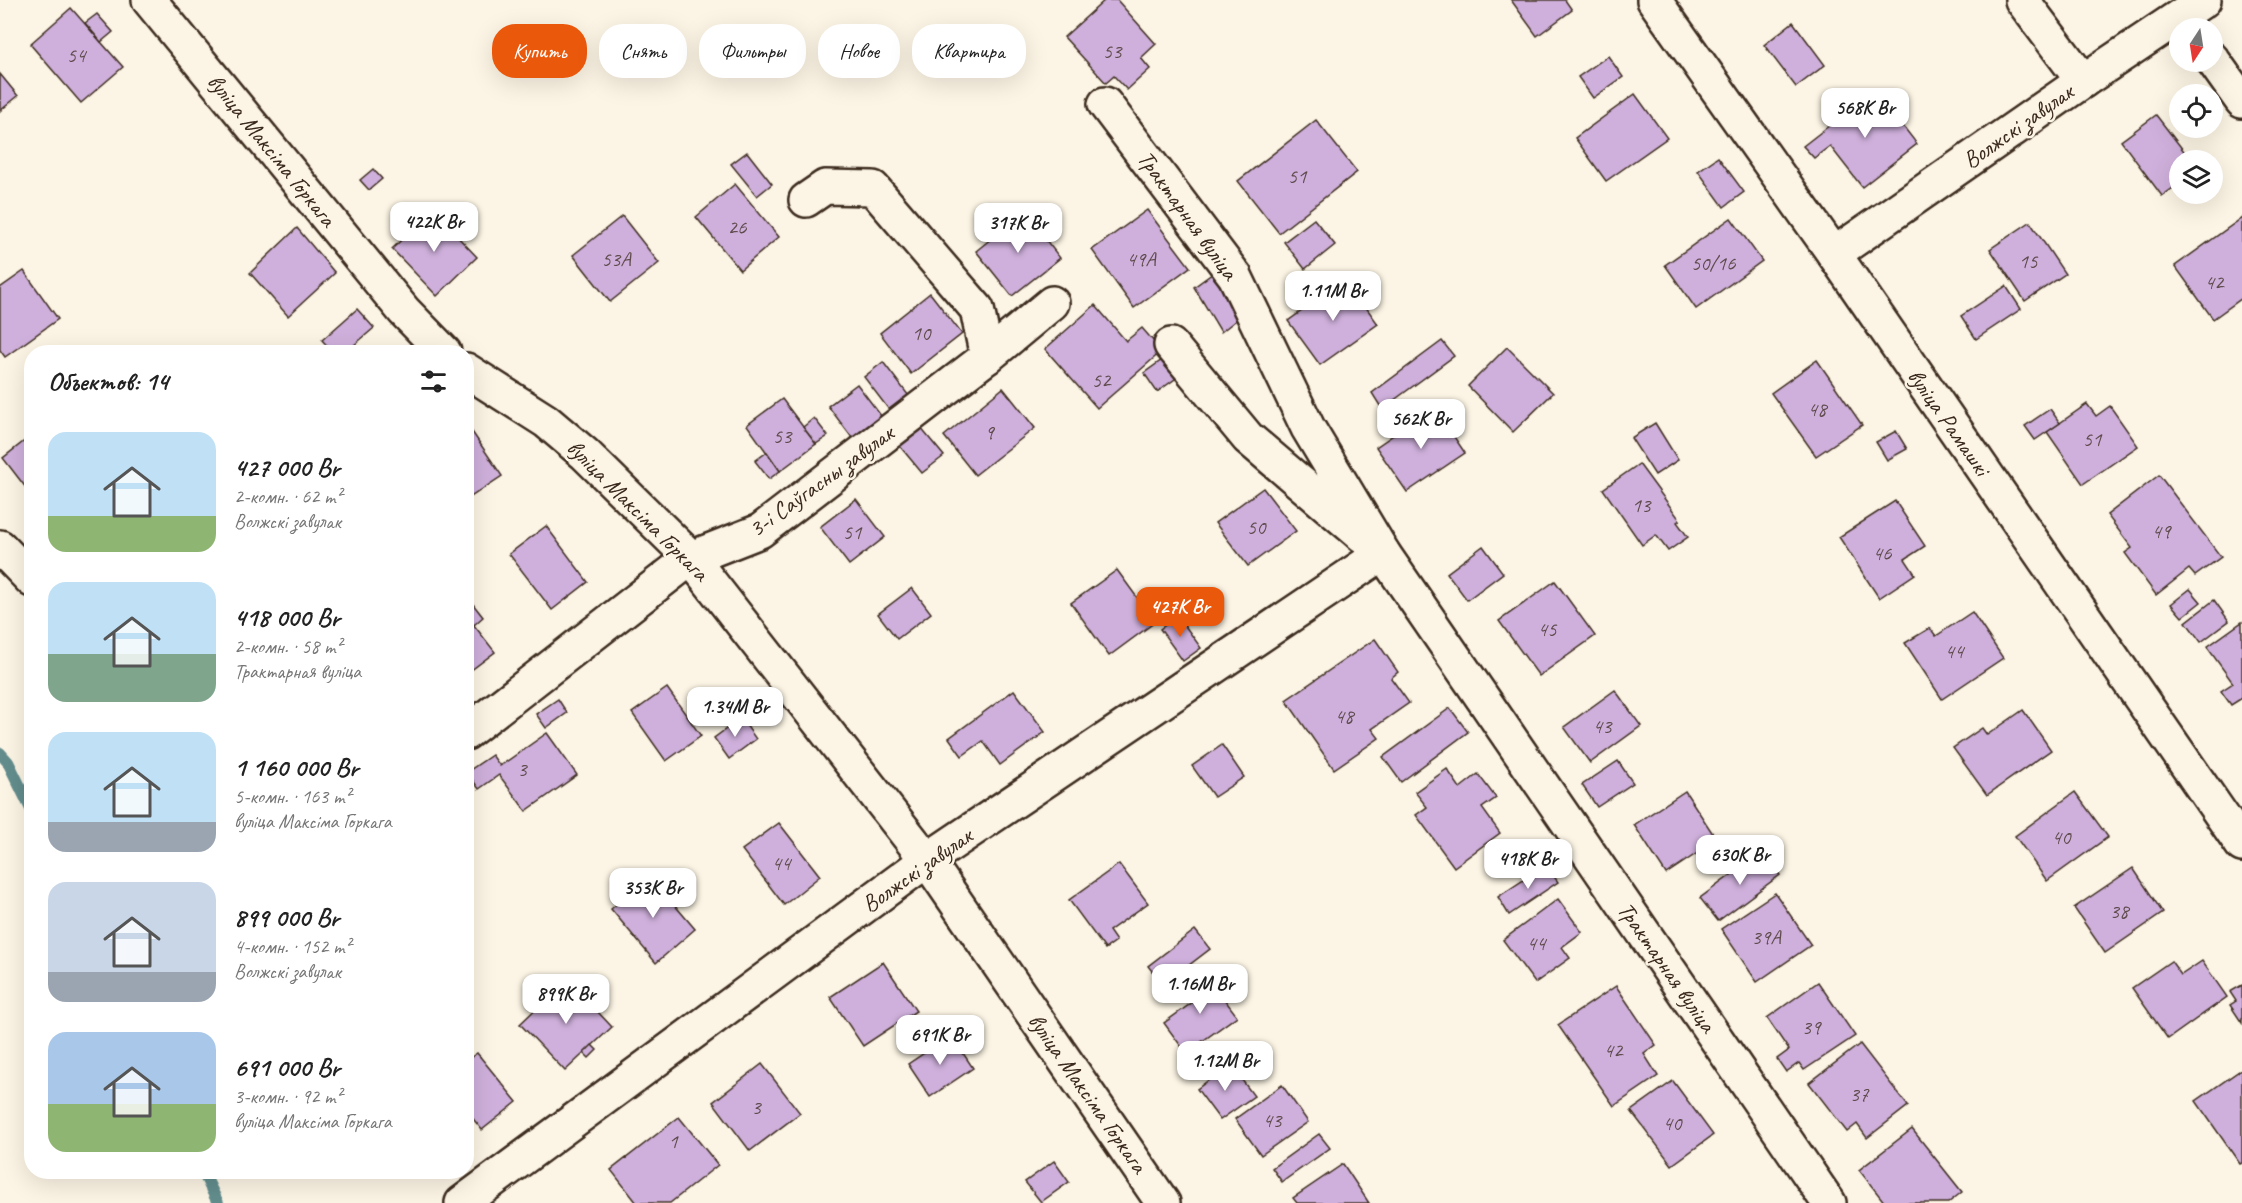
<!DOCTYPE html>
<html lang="ru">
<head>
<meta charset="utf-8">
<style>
	body { margin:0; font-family:Caveat,sans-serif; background:#f6f6f6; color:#222; height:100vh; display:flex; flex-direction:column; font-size:22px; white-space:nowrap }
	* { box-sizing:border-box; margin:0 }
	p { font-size:20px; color:#767676 }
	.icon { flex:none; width:33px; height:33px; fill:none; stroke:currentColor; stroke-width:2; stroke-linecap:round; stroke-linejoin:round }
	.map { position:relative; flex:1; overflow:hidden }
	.side { position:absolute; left:24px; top:345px; width:450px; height:834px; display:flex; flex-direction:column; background:#fff; border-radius:24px; box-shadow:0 6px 24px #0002 }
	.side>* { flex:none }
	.guide { position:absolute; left:492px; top:24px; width:570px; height:54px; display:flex; gap:12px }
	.needle { width:39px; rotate:192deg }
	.controls { position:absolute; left:2169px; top:18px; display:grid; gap:12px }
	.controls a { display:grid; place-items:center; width:54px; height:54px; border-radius:50%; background:#fff; box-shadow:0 6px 24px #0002; font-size:30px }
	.price { position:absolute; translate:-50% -51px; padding:0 14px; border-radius:12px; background:#fff; color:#222; font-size:20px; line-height:39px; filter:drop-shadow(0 2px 3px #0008) }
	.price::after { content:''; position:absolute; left:50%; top:36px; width:18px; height:14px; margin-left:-9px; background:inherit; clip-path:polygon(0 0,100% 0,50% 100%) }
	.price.selected { background:#ea580c; color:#fff }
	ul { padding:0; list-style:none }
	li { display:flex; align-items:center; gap:18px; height:150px; padding:0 24px }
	li span { display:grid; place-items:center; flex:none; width:168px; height:120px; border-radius:18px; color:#555 }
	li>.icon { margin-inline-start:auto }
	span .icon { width:72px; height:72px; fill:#fffc; stroke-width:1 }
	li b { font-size:26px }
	h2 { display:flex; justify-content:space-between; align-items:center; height:72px; padding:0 24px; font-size:26px }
	.tag { padding:0 21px; border-radius:24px; background:#fff; box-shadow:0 6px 24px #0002; font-size:21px; line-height:54px }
	.tag.selected { background:#ea580c; color:#fff }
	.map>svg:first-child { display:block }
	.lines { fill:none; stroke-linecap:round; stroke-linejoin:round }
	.stream { stroke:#638d8d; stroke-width:12 }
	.building { fill:#cfb0dc; stroke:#3b2a1e; stroke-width:1.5 }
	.minor-casing { stroke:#3b2a1e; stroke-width:38 }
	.minor { stroke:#fcf5e5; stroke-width:33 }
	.labels { text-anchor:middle; stroke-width:5; stroke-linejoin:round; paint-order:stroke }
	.number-label { font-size:21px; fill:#604c4e }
	.street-label { font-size:24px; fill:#3b2a1e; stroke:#fcf5e5 }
</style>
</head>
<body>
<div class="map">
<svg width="2242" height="1203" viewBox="0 0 2242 1203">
	<rect width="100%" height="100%" fill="#fcf5e5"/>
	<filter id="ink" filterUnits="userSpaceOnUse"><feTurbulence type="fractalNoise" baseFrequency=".0167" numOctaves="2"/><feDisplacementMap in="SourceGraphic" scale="12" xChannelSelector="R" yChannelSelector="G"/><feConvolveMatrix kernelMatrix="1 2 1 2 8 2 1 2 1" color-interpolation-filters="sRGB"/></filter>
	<g filter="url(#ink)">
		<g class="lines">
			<g class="stream">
				<path d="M 0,753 L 8,762 L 32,811"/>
				<path d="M 203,1172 L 218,1203"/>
			</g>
		</g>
		<g class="building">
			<path d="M 1105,0 L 1117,0 L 1156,44 L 1141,58 L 1150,69 L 1127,90 L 1114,76 L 1106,83 L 1064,37 Z"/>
			<path d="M 1511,0 L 1565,0 L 1572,10 L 1537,36 Z"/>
			<path d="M 71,8 L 123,67 L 81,103 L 30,44 Z"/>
			<path d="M 97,14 L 113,32 L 101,42 L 85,23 Z"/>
			<path d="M 1793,22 L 1825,65 L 1796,87 L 1764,45 Z"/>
			<path d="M 1608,56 L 1623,77 L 1593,98 L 1578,77 Z"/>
			<path d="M 0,74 L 18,96 L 0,111 Z"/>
			<path d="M 1875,90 L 1917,144 L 1862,187 L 1830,146 L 1814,158 L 1803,146 Z"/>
			<path d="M 1635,94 L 1667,138 L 1606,181 L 1575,138 Z"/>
			<path d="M 2156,115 L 2190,159 L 2198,153 L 2204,160 L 2180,160 L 2180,183 L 2162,196 L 2121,141 Z"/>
			<path d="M 1316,120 L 1357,172 L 1279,233 L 1238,181 Z"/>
			<path d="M 747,152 L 772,184 L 757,196 L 731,164 Z"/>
			<path d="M 1718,157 L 1744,192 L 1724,207 L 1698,171 Z"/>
			<path d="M 373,169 L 382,179 L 369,190 L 360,180 Z"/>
			<path d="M 735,184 L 779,237 L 740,270 L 696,217 Z"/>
			<path d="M 432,210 L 477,257 L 437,296 L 392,249 Z"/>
			<path d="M 1147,210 L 1190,267 L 1134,308 L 1092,250 Z"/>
			<path d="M 1024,212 L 1060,258 L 1012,296 L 976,251 Z"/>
			<path d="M 622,216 L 659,263 L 610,302 L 573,255 Z"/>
			<path d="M 1731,218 L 1762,261 L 1696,309 L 1665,265 Z"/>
			<path d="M 2242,218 L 2242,298 L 2213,319 L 2175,266 Z"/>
			<path d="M 1314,219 L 1335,245 L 1305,269 L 1284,242 Z"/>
			<path d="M 2030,222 L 2065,274 L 2025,301 L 1990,249 Z"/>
			<path d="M 297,228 L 335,273 L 288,316 L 250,273 Z"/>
			<path d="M 1220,268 L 1245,313 L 1221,332 L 1194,287 Z"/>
			<path d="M 24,271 L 58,319 L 5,357 L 0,350 L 0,288 Z"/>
			<path d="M 1346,279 L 1378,324 L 1320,365 L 1288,321 Z"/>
			<path d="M 2006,286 L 2021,309 L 1976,339 L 1961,316 Z"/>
			<path d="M 930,293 L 962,334 L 911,374 L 880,333 Z"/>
			<path d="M 1095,305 L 1126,341 L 1142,328 L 1162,351 L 1097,408 L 1045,349 Z"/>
			<path d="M 357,309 L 374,328 L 346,352 L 333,352 L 322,340 Z"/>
			<path d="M 1442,341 L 1454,356 L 1382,409 L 1372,393 Z"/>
			<path d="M 1507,347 L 1553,393 L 1513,432 L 1468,386 Z"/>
			<path d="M 1169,355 L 1182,374 L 1157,392 L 1144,373 Z"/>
			<path d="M 1817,360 L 1862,425 L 1816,456 L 1771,393 Z"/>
			<path d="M 883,362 L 912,400 L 893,415 L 864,377 Z"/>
			<path d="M 857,384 L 885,421 L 856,443 L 828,406 Z"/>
			<path d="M 1003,388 L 1035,428 L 975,475 L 944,436 Z"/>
			<path d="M 782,399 L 816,444 L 780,471 L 747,425 Z"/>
			<path d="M 2087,404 L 2096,416 L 2110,406 L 2138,446 L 2083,484 L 2047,432 Z"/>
			<path d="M 1434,407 L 1465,453 L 1407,492 L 1376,447 Z"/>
			<path d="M 2050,409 L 2060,423 L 2035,440 L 2025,426 Z"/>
			<path d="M 814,418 L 828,436 L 816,444 L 803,427 Z"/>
			<path d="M 466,423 L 502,476 L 466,500 Z"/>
			<path d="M 1655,423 L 1678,460 L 1655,475 L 1631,438 Z"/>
			<path d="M 920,427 L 944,456 L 922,473 L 898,444 Z"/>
			<path d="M 1896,431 L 1907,449 L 1887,460 L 1876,442 Z"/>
			<path d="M 32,435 L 32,492 L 30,493 L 3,458 Z"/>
			<path d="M 767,452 L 780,471 L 769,479 L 755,461 Z"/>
			<path d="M 1639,464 L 1680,520 L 1677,522 L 1688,537 L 1668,551 L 1656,535 L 1642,545 L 1603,489 Z"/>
			<path d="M 2159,475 L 2221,557 L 2195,576 L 2189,569 L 2156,595 L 2125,553 L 2132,548 L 2107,515 Z"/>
			<path d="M 1263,488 L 1296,531 L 1248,566 L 1215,523 Z"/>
			<path d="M 856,499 L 885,537 L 849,565 L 820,527 Z"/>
			<path d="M 1895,501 L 1925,546 L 1905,559 L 1915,574 L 1879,598 L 1839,537 Z"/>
			<path d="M 546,526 L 588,582 L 552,610 L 509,554 Z"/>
			<path d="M 1483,546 L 1503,573 L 1467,600 L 1447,573 Z"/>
			<path d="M 1117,570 L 1155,622 L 1109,656 L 1071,603 Z"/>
			<path d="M 1555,581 L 1595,636 L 1539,676 L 1499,621 Z"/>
			<path d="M 912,588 L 931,613 L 897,639 L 878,614 Z"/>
			<path d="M 2190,589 L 2201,602 L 2182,617 L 2171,604 Z"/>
			<path d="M 469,599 L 483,617 L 474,625 L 466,615 L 466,601 Z"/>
			<path d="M 2214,600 L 2229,621 L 2201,642 L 2186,622 Z"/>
			<path d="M 1972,612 L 2003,658 L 1942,699 L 1905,643 L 1930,628 L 1936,636 Z"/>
			<path d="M 466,615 L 495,652 L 466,674 Z"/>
			<path d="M 1178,616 L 1201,648 L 1183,661 L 1160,629 Z"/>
			<path d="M 2242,622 L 2242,698 L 2231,705 L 2221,691 L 2233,683 L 2207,647 Z"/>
			<path d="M 1375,639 L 1398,672 L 1391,678 L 1409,703 L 1372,729 L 1379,738 L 1334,769 L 1286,700 Z"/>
			<path d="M 667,688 L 701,736 L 666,761 L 632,713 Z"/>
			<path d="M 1014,690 L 1045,732 L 1000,765 L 983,741 L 962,756 L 949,738 Z"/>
			<path d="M 1615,690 L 1641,726 L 1590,763 L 1564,727 Z"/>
			<path d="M 558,699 L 567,713 L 546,728 L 536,714 Z"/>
			<path d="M 1450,708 L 1468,732 L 1401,782 L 1383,757 Z"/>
			<path d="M 2023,710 L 2051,750 L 1987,795 L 1953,748 L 1982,728 L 1987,735 Z"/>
			<path d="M 741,718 L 756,739 L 729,759 L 714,738 Z"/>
			<path d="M 547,733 L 577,775 L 526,811 L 499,775 L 479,789 L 467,772 L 492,755 L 500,766 Z"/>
			<path d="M 1222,745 L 1244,777 L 1214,797 L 1192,766 Z"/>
			<path d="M 1618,761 L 1633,783 L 1597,807 L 1582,785 Z"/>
			<path d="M 1447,769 L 1460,788 L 1478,774 L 1496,798 L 1482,808 L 1500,833 L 1454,867 L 1416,815 L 1427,807 L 1415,792 Z"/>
			<path d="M 1685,791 L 1717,840 L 1666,874 L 1634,825 Z"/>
			<path d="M 2075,792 L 2108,837 L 2047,881 L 2015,836 Z"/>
			<path d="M 779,823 L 820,876 L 784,905 L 742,850 Z"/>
			<path d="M 1762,852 L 1780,875 L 1718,921 L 1700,898 Z"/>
			<path d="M 1119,864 L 1148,903 L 1109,931 L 1116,941 L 1105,949 L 1069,900 Z"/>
			<path d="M 1546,865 L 1558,882 L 1509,915 L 1498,897 Z"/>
			<path d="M 2133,868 L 2163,913 L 2105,953 L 2074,908 Z"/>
			<path d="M 650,876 L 695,929 L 656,963 L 611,909 Z"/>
			<path d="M 1775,893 L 1811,945 L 1757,982 L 1721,929 Z"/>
			<path d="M 1558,899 L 1582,932 L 1562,947 L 1570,958 L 1535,983 L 1503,940 Z"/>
			<path d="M 1195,930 L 1210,949 L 1163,985 L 1148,966 Z"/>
			<path d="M 2171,961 L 2181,975 L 2202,961 L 2227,997 L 2168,1039 L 2132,988 Z"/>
			<path d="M 883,962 L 916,1011 L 863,1046 L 830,997 Z"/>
			<path d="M 1204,972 L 1237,1016 L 1186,1053 L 1164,1023 L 1197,999 L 1186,985 Z"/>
			<path d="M 567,979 L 612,1027 L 565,1071 L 520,1024 Z"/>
			<path d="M 1818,982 L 1855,1036 L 1804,1070 L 1799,1063 L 1786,1072 L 1777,1059 L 1789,1050 L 1767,1018 Z"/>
			<path d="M 2242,985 L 2242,1023 L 2230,1005 L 2236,1001 L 2230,992 Z"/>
			<path d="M 1616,986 L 1656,1045 L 1644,1054 L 1658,1076 L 1614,1106 L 1558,1025 Z"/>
			<path d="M 951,1035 L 973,1068 L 930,1097 L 908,1064 Z"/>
			<path d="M 1860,1044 L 1908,1106 L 1867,1138 L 1857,1124 L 1847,1132 L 1809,1083 Z"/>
			<path d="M 592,1045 L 597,1050 L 589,1058 L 584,1053 Z"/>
			<path d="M 477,1053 L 517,1102 L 482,1130 L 466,1110 L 466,1061 Z"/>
			<path d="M 762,1064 L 800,1113 L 750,1151 L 713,1102 Z"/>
			<path d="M 1230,1064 L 1254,1096 L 1220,1120 L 1197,1089 Z"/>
			<path d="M 2242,1069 L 2242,1163 L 2240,1164 L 2196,1101 Z"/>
			<path d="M 1673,1081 L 1713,1135 L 1672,1165 L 1631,1111 Z"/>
			<path d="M 1282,1085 L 1308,1122 L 1261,1155 L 1235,1119 Z"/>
			<path d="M 679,1117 L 718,1165 L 670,1203 L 637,1203 L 611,1170 Z"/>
			<path d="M 1912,1129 L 1962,1192 L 1948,1203 L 1885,1203 L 1859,1170 Z"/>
			<path d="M 1319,1134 L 1330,1148 L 1282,1182 L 1272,1168 Z"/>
			<path d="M 1054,1161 L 1069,1182 L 1041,1202 L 1025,1182 Z"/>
			<path d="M 1343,1164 L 1369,1203 L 1297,1203 L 1293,1198 Z"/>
		</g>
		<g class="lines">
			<g class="minor-casing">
				<g id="minor">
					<path d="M 149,0 L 404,311 L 444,352"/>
					<path d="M 1654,0 L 1834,254 L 2242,845"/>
					<path d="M 2022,0 L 2083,81"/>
					<path d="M 2212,59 L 2242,101"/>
					<path d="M 1105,104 L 1235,276 L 1308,428 L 1383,553 L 1829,1203"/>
					<path d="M 806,200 L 825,187 L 873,188 L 977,309 L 987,357"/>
					<path d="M 1834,254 L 2083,81 L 2204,0"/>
					<path d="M 1171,345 L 1248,438 L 1363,536"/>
					<path d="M 466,370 L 546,421 L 585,454 L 691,558 L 927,860 L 1163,1203"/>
					<path d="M 0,547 L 32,580"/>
					<path d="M 466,733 L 691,558 L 760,531 L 987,357 L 1052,303"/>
					<path d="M 462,1203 L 927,860 L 1383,553"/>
				</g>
			</g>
			<use href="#minor" class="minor"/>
		</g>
	</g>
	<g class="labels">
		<g class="number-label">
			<text x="1112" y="58">53</text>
			<text x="76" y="62">54</text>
			<text x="1297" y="183">51</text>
			<text x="737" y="234">26</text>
			<text x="616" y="266">53А</text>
			<text x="1141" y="266">49А</text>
			<text x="2028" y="268">15</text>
			<text x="1713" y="270">50/16</text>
			<text x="2214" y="289">42</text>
			<text x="921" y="340">10</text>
			<text x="1101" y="387">52</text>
			<text x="1817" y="416">48</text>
			<text x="989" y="439">9</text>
			<text x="782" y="443">53</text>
			<text x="2092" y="446">51</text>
			<text x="1641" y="512">13</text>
			<text x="1256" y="534">50</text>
			<text x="2161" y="538">49</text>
			<text x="852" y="539">51</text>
			<text x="1882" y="560">46</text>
			<text x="1547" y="636">45</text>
			<text x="1954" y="658">44</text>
			<text x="1344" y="723">48</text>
			<text x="1602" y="733">43</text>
			<text x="522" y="776">3</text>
			<text x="2061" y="844">40</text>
			<text x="781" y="870">44</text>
			<text x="2119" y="918">38</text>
			<text x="1766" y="944">39А</text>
			<text x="1536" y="950">44</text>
			<text x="1811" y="1034">39</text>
			<text x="1613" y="1057">42</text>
			<text x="1859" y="1101">37</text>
			<text x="756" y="1114">3</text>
			<text x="1272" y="1127">43</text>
			<text x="1672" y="1130">40</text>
			<text x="673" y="1148">1</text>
		</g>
		<g class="street-label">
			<text transform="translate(2018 126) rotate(-35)" y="8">Волжскі завулак</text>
			<text transform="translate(272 150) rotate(51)" y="8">вуліца Максіма Горкага</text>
			<text transform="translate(1188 215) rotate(54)" y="8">Трактарная вуліца</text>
			<text transform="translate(1949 422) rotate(55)" y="8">вуліца Рамашкі</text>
			<text transform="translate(821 481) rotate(-36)" y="8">3-і Саўгасны завулак</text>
			<text transform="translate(638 510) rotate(45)" y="8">вуліца Максіма Горкага</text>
			<text transform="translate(917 870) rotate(-35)" y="8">Волжскі завулак</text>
			<text transform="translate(1667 967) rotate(55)" y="8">Трактарная вуліца</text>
			<text transform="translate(1088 1093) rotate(55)" y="8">вуліца Максіма Горкага</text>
		</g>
	</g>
</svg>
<div class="controls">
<a><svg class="needle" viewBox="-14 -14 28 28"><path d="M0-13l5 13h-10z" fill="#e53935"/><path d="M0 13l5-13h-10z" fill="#767676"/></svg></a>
<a><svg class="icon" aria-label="locate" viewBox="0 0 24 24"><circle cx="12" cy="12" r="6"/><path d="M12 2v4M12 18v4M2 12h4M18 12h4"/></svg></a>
<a><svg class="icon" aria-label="layers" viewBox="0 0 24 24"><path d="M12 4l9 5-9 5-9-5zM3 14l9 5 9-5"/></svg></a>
</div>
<b class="price" style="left:1865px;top:139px">568K Br</b>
<b class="price" style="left:434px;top:253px">422K Br</b>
<b class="price" style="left:1018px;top:254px">317K Br</b>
<b class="price" style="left:1333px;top:322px">1.11M Br</b>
<b class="price" style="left:1421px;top:450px">562K Br</b>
<b class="price selected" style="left:1180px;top:638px">427K Br</b>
<b class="price" style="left:735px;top:738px">1.34M Br</b>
<b class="price" style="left:1740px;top:886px">630K Br</b>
<b class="price" style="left:1528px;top:890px">418K Br</b>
<b class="price" style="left:653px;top:919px">353K Br</b>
<b class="price" style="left:1200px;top:1015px">1.16M Br</b>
<b class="price" style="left:566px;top:1025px">899K Br</b>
<b class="price" style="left:940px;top:1066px">691K Br</b>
<b class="price" style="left:1225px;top:1092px">1.12M Br</b>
<div class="guide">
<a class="tag selected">Купить</a>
<a class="tag">Снять</a>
<a class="tag">Фильтры</a>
<a class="tag">Новое</a>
<a class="tag">Квартира</a>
</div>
<section class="side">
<h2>Объектов: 14<svg class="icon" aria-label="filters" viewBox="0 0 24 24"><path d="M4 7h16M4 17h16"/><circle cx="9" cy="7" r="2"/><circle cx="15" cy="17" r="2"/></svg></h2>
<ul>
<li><span style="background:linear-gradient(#bfe0f5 70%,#8fb573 0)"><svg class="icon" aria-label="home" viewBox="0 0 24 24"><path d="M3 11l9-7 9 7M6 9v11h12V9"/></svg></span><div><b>427 000 Br</b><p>2-комн. · 62 m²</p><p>Волжскі завулак</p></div></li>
<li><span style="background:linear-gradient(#bfe0f5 60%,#7fa58c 0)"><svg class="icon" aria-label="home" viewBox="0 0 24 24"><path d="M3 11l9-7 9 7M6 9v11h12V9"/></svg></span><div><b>418 000 Br</b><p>2-комн. · 58 m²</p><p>Трактарная вуліца</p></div></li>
<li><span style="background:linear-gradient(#bfe0f5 75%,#9aa5b1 0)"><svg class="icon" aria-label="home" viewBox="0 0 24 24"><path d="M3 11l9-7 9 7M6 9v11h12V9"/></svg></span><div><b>1 160 000 Br</b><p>5-комн. · 163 m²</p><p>вуліца Максіма Горкага</p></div></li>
<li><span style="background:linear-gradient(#c9d6e8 75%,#9aa5b1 0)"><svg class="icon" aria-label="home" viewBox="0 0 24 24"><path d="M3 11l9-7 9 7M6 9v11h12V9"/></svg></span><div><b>899 000 Br</b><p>4-комн. · 152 m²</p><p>Волжскі завулак</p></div></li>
<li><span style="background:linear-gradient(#a9c7e8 60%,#8fb573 0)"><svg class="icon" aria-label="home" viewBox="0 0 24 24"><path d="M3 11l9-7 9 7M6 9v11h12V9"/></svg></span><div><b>691 000 Br</b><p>3-комн. · 92 m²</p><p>вуліца Максіма Горкага</p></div></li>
</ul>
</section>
</div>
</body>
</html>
